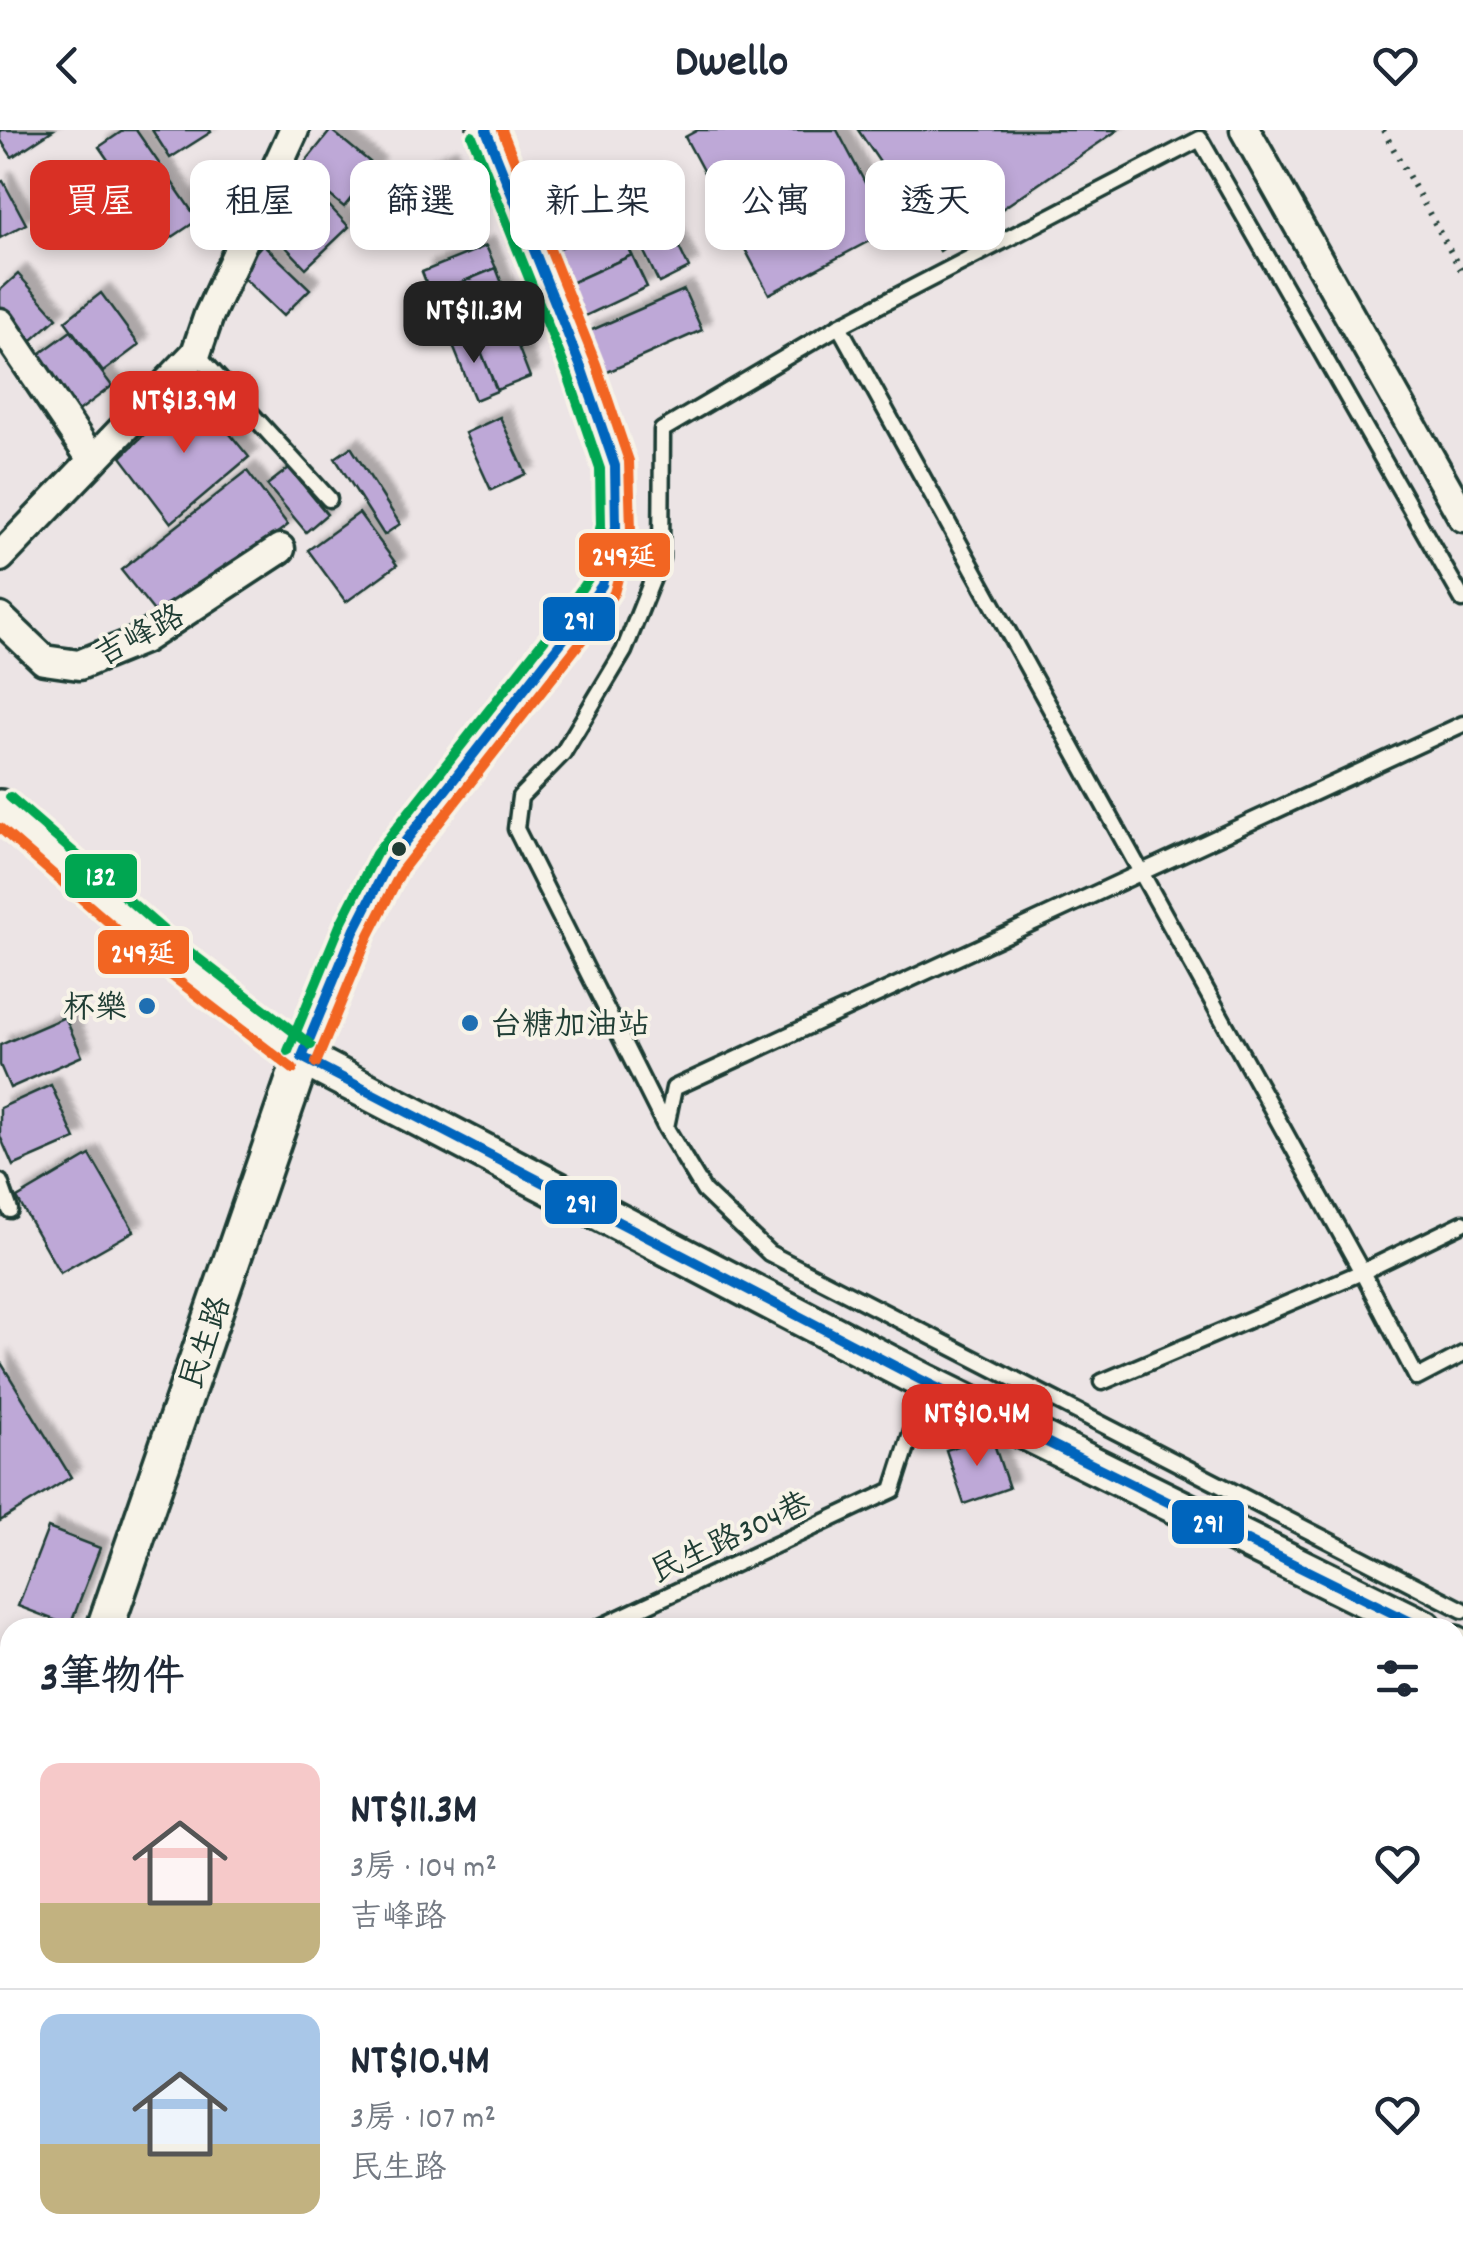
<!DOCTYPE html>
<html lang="zh-TW">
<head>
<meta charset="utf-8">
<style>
	body { margin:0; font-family:Dekko,"LXGW WenKai TC",sans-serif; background:#f6f6f7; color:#1f2937; height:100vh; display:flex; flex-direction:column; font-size:38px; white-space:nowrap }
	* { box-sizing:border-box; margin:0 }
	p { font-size:32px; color:#747a83 }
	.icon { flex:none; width:55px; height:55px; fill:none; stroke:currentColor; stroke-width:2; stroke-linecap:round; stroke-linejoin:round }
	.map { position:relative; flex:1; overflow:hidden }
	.details { position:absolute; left:0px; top:1488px; width:1465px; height:642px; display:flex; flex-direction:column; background:#fff; border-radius:30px 30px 0 0; box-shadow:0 5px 15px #0003 }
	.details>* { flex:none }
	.banner { position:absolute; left:30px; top:30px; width:1405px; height:90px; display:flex; gap:20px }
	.price { position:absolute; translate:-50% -85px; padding:0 22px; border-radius:20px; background:#d93025; color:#fff; font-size:32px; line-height:65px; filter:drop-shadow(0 2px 5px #0008) }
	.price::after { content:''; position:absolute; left:50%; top:60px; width:30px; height:22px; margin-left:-15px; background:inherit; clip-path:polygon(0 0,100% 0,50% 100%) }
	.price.current { background:#222; color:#fff }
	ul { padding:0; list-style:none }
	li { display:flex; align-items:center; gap:30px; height:250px; padding:0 40px }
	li+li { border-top:2px solid #e0e1e3 }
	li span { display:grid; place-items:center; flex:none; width:280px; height:200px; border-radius:20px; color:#555 }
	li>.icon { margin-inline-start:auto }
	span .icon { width:120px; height:120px; fill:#fffc; stroke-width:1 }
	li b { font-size:42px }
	h2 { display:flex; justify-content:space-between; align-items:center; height:120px; padding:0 40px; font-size:42px }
	.tag { padding:0 35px; border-radius:20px; background:#fff; box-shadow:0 5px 15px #0003; font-size:35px; line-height:90px }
	.tag.current { background:#d93025; color:#fff }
	header { display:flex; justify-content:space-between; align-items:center; height:130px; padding:0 40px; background:#fff; font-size:45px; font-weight:700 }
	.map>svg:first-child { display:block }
	.building { fill:#bea8d7; stroke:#1f3d34; stroke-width:2.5; filter:url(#shadow) }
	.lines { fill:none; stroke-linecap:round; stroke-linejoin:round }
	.service-casing { stroke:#1f3d34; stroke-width:21 }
	.minor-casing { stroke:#1f3d34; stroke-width:35 }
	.tertiary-casing { stroke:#1f3d34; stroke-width:42 }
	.path { stroke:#1f3d34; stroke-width:6; stroke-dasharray:2.5 8; stroke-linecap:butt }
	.service { stroke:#f7f3e8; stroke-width:14 }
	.minor { stroke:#f7f3e8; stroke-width:28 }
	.tertiary { stroke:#f7f3e8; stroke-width:35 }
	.bus-1-casing { stroke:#f7f3e8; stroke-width:18 }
	.bus-2-casing { stroke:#f7f3e8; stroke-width:18 }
	.bus-3-casing { stroke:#f7f3e8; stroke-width:18 }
	.bus-1 { stroke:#0065bd; stroke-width:10 }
	.bus-2 { stroke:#f26522; stroke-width:10 }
	.bus-3 { stroke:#00a651; stroke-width:10 }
	.bus-dot { fill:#1f3d34; stroke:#f7f3e8; stroke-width:4 }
	.poi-dot { fill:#1f6fb2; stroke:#f7f3e8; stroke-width:4 }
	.labels { text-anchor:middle; stroke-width:8; stroke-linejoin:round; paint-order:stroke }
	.street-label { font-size:32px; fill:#1f3d34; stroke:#f7f3e8 }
	.poi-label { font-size:32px; fill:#1f3d34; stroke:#f7f3e8; text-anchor:end }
	.line-badge { stroke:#f7f3e8; stroke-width:4 }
	.badge-label { font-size:28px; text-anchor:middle; font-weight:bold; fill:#fff }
</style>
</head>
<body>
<header><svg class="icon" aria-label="back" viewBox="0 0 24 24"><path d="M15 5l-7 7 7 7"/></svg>Dwello<svg class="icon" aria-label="heart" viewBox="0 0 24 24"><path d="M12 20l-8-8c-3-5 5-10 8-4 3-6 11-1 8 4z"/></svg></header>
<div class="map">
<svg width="1463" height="2128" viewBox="0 0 1463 2128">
	<defs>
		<filter id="shadow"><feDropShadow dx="9" dy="-9" stdDeviation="2.5" flood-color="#0004"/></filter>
	</defs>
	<rect width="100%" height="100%" fill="#ece4e5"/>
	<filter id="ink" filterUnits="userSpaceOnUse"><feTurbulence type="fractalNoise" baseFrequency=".01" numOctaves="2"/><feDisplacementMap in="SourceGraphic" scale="20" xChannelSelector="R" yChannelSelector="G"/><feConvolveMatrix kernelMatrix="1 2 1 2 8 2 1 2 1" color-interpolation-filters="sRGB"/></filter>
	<g filter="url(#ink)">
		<g class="building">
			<path d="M 0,0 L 53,0 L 12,27 L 0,9 Z"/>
			<path d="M 124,0 L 136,0 L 198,90 L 165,112 L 99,17 Z"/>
			<path d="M 152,0 L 210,0 L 211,2 L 170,28 Z"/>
			<path d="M 331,0 L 376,37 L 344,77 L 299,40 Z"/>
			<path d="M 698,0 L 837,0 L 890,100 L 769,164 L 685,7 Z"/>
			<path d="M 858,0 L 1118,0 L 940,121 Z"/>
			<path d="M 448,29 L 472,83 L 439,97 L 415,43 Z"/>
			<path d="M 3,51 L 26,94 L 0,108 L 0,52 Z"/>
			<path d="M 306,51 L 349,97 L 306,138 L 263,93 Z"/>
			<path d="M 655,68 L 689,138 L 659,153 L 625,82 Z"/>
			<path d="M 617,92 L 632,125 L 566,155 L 551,122 Z"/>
			<path d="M 263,114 L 310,159 L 283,186 L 237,142 Z"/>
			<path d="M 486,116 L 496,138 L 431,165 L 422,142 Z"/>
			<path d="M 632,125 L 647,157 L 581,188 L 566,155 Z"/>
			<path d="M 496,138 L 509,171 L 446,196 L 433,164 Z"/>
			<path d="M 18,144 L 57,188 L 31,211 L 0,176 L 0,160 Z"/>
			<path d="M 684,160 L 702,200 L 603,244 L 585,203 Z"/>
			<path d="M 101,163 L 139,215 L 103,242 L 65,191 Z"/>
			<path d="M 507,188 L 530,247 L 497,260 L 473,202 Z"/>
			<path d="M 71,201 L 112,256 L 76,283 L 34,228 Z"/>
			<path d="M 473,202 L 497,261 L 475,270 L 451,211 Z"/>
			<path d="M 192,258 L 249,327 L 171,393 L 121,327 Z"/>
			<path d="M 500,287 L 526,344 L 491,360 L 465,303 Z"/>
			<path d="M 351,317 L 400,394 L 384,405 L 335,328 Z"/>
			<path d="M 289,338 L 327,384 L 306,402 L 267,355 Z"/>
			<path d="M 247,341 L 288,395 L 161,490 L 121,440 Z"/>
			<path d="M 359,383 L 397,435 L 346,472 L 308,420 Z"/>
			<path d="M 65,887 L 82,926 L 10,958 L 0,935 L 0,915 Z"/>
			<path d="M 51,955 L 75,1009 L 13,1036 L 0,1006 L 0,978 Z"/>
			<path d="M 90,1025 L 134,1101 L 60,1143 L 17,1068 Z"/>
			<path d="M 0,1231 L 71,1347 L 0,1391 Z"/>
			<path d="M 991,1305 L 1009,1358 L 964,1374 L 946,1320 Z"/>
			<path d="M 48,1398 L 100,1418 L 70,1496 L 18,1476 Z"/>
			<path d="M 106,2120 L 151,2120 L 135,2128 L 110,2128 Z"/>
		</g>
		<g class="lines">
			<g class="service-casing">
				<g id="service">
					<path d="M 839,196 L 1362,1142 L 1417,1248 L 1463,1224"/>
					<path d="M 196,223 L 329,369"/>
					<path d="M 1463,470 L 1200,9 L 839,196 L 662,300 L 661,428 L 624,521 L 563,623 L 520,667 L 516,699 L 666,998 L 704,1061 L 769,1123 L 1463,1480"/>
					<path d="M 666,997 L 674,958 L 1463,594"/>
					<path d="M 0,1052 L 10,1080"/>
					<path d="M 1102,1252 L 1362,1142 L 1463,1093"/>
					<path d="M 598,1498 L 893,1360 L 927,1254"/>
				</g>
			</g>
			<g class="minor-casing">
				<g id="minor">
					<path d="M 1245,0 L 1463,387"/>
					<path d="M 0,193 L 91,328"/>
					<path d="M 0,427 L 196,223 L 209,185 L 294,0"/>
					<path d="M 0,488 L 44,530 L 79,535 L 143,509 L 280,419"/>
					<path d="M 0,1603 L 10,1618"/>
					<path d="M 372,2120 L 376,2128"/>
					<path d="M 589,2120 L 593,2128"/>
					<path d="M 941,2120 L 945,2128"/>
					<path d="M 1113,2120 L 1116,2128"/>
					<path d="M 1280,2120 L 1284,2128"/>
					<path d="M 747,2128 L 764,2120"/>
				</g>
			</g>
			<g class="tertiary-casing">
				<g id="tertiary">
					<path d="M 0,678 L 169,825 L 302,927 L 927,1253 L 1424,1498"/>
					<path d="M 105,1498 L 302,927 L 355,799 L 389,732 L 574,496 L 602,455 L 616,397 L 615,336 L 582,240 L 486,0"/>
					<path d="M 1455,1514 L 1463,1519"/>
					<path d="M 0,1832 L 10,1796"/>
				</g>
			</g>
			<path class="path" d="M 1383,0 L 1463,144"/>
			<use href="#service" class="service"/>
			<use href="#minor" class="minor"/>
			<use href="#tertiary" class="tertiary"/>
			<g class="bus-1-casing">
				<g id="bus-1">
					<path d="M 302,927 L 927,1253 L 1423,1498"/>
					<path d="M 302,927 L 355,799 L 389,732 L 574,496 L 602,455 L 616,397 L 615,336 L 582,240 L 486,0"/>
				</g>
			</g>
			<g class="bus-2-casing">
				<g id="bus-2">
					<path d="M 0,698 L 159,836 L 293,939"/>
					<path d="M 316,933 L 369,805 L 402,740 L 586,505 L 614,463 L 631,401 L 629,331 L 596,234 L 502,0"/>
				</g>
			</g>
			<g class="bus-3-casing">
				<g id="bus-3">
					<path d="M 10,667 L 178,813 L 311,915"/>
					<path d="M 288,921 L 341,793 L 376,724 L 562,487 L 588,449 L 601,395 L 600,339 L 568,245 L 472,6"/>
				</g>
			</g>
			<use href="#bus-1" class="bus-1"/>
			<use href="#bus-2" class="bus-2"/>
			<use href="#bus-3" class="bus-3"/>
		</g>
	</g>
	<circle class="bus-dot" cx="399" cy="719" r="9"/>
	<g class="poi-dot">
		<circle cx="147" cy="876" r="10"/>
		<circle cx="470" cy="893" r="10"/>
	</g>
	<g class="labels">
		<g class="street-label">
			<text transform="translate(139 504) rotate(-28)" y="11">吉峰路</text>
			<text transform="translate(204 1212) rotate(-71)" y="11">民生路</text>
			<text transform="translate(730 1406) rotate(-25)" y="11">民生路304巷</text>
		</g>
		<g class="poi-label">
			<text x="127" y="887">杯樂</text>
			<text x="490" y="904" text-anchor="start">台糖加油站</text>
		</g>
	</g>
	<g class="line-badge">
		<rect x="577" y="401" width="95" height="48" rx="10" fill="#f26522"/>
		<rect x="541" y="465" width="76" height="48" rx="10" fill="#0065bd"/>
		<rect x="63" y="722" width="76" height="48" rx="10" fill="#00a651"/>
		<rect x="96" y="798" width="95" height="48" rx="10" fill="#f26522"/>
		<rect x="543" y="1048" width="76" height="48" rx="10" fill="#0065bd"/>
		<rect x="1170" y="1368" width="76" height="48" rx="10" fill="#0065bd"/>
	</g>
	<g class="badge-label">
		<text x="624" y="435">249延</text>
		<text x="579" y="499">291</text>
		<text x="101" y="755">132</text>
		<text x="143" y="832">249延</text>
		<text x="581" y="1082">291</text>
		<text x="1208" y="1402">291</text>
	</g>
</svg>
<b class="price current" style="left:474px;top:236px">NT$11.3M</b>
<b class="price" style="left:184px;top:326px">NT$13.9M</b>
<b class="price" style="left:977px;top:1339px">NT$10.4M</b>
<div class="banner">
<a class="tag current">買屋</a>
<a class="tag">租屋</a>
<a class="tag">篩選</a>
<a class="tag">新上架</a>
<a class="tag">公寓</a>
<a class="tag">透天</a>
</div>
<section class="details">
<h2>3筆物件<svg class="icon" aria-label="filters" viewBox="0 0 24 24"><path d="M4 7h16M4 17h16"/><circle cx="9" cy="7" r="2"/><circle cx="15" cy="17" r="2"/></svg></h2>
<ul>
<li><span style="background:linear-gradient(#f6c9c9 70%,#c2b280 0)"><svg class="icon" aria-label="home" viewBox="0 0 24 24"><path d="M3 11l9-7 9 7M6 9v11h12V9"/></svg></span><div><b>NT$11.3M</b><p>3房 · 104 m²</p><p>吉峰路</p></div><svg class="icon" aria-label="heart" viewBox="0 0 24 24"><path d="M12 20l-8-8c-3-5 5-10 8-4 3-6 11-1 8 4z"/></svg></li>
<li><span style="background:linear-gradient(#a9c7e8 65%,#c2b280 0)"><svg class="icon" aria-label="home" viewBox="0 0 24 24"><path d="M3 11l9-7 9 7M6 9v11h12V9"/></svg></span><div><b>NT$10.4M</b><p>3房 · 107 m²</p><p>民生路</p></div><svg class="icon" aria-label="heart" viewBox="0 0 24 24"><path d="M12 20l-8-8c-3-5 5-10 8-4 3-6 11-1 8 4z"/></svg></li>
</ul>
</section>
</div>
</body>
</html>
